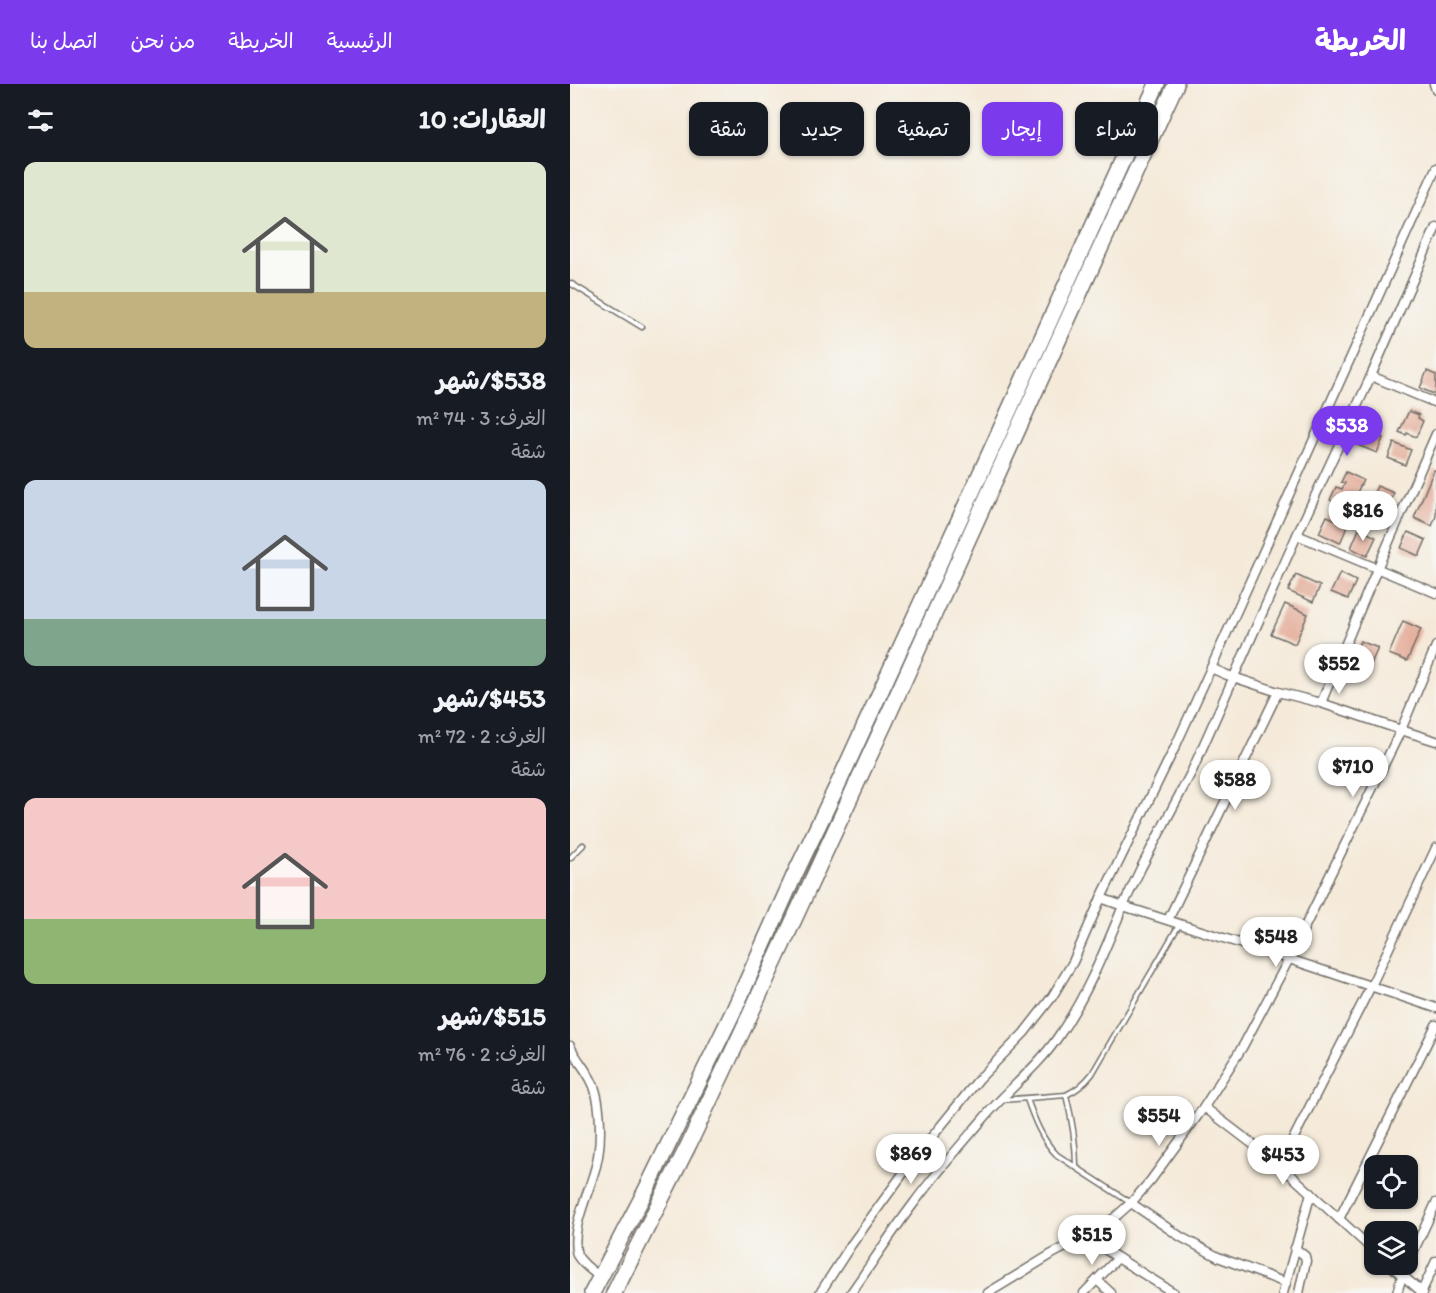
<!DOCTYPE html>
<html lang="ar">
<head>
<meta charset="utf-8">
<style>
	body { margin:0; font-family:Itim,"Playpen Sans Arabic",sans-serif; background:#242831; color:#f1f3f6; direction:rtl; height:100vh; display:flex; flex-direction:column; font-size:22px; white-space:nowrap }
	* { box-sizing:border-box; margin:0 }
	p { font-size:20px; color:#9ea1a6 }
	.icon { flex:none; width:33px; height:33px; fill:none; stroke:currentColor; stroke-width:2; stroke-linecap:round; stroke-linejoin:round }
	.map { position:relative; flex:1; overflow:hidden; direction:ltr }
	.details { display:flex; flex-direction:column; background:#171b24; width:570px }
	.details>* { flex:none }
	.guide { position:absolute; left:18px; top:18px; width:570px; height:54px; direction:rtl; display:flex; gap:12px }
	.tools { position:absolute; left:794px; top:1071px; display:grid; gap:12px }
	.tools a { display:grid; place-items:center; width:54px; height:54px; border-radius:12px; background:#171b24; box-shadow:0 2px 4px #0004; font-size:30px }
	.price { position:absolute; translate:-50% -51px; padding:0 14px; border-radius:21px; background:#fff; color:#222; font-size:20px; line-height:39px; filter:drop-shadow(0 2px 3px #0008) }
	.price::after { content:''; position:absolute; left:50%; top:36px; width:18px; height:14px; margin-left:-9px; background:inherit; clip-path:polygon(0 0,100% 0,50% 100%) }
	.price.selected { background:#7c3aed; color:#fff }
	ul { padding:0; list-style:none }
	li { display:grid; align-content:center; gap:12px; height:318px; padding:0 24px }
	li span { display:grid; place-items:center; height:186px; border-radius:12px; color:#555 }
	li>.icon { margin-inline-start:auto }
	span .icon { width:108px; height:108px; fill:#fffc; stroke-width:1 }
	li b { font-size:26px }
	h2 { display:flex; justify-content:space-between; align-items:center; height:72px; padding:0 24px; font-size:26px }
	.tag { padding:0 21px; border-radius:12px; background:#171b24; box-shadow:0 2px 4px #0004; font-size:21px; line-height:54px }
	.tag.selected { background:#7c3aed; color:#fff }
	header { display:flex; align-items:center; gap:36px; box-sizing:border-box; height:84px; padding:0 30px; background:#7c3aed; color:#fff }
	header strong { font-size:28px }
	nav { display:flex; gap:33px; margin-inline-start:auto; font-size:21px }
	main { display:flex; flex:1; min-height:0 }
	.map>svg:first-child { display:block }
	.building { fill:#e5b09e }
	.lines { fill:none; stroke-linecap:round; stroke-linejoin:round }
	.lane-casing { stroke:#726e68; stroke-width:7 }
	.street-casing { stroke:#726e68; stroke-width:11 }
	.highway-casing { stroke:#726e68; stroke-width:18 }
	.lane { stroke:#fff; stroke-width:4 }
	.street { stroke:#fff; stroke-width:8 }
	.highway { stroke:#fff; stroke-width:15 }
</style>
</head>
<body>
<header>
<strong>الخريطة</strong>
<nav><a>الرئيسية</a><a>الخريطة</a><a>من نحن</a><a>اتصل بنا</a></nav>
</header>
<main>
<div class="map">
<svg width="866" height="1209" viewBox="0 0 866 1209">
	<rect width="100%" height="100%" fill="#f6f6f2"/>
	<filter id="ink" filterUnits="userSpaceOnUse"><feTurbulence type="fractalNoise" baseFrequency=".0167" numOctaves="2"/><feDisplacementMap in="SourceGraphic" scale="12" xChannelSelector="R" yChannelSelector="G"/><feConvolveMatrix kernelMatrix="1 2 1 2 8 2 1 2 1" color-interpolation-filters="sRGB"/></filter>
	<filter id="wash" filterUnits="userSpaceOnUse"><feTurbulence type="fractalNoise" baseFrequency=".008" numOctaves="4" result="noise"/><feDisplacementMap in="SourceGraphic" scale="24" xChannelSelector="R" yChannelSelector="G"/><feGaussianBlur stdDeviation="1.35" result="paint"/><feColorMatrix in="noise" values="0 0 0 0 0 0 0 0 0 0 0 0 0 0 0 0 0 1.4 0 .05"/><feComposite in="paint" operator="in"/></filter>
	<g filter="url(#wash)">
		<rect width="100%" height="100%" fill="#f5ead9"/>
		<g id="blocks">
			<g class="building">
				<path d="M 857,287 L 866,291 L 866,311 L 850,304 Z"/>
				<path d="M 839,327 L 849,331 L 848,334 L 853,337 L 846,353 L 837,349 L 836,351 L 829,348 Z"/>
				<path d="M 792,345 L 813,354 L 807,369 L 785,360 Z"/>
				<path d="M 824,359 L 841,366 L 835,381 L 818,374 Z"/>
				<path d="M 864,386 L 866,386 L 866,432 L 862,442 L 844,434 Z"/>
				<path d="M 776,388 L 793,396 L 779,425 L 760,416 L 766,403 L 772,405 L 775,399 L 771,398 Z"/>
				<path d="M 807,402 L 824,409 L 816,426 L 800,418 Z"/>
				<path d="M 757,432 L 778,441 L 770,459 L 749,449 Z"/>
				<path d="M 789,445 L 806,453 L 797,472 L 781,464 Z"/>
				<path d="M 838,448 L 856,456 L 849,472 L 831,464 Z"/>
				<path d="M 770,489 L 786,497 L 778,515 L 761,508 Z"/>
				<path d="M 726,491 L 750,502 L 743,518 L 718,507 Z"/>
				<path d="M 715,520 L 738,530 L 725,560 L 701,550 Z"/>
				<path d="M 833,537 L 851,545 L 837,577 L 819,570 Z"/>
				<path d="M 790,557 L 808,564 L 800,582 L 783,574 Z"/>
			</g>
		</g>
	</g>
	<g filter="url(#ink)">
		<use href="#blocks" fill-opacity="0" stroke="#726e68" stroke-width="1.5"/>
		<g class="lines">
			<g class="lane-casing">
				<g id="lane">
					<path d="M 0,199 L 72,243"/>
					<path d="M 0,774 L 13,761"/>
					<path d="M 496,1011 C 502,1035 506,1057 506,1082"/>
					<path d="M 457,1015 C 464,1035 472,1056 487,1071 L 561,1119"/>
					<path d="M 431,1016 L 496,1011 C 507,1006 515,999 522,990 L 609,841"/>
				</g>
			</g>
			<g class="street-casing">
				<g id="street">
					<path d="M 864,0 L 866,6"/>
					<path d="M 866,84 L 641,584 L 657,591 L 708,608 L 751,619 L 831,646 L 866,657"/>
					<path d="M 866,143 L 801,292 L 727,451 L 622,687 L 571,784 L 553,822 L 719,875 L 866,924"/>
					<path d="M 801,292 L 866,319"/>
					<path d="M 727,451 L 866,509"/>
					<path d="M 751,619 L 807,485 L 866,350"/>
					<path d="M 531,814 L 606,661 L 641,584"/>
					<path d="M 598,836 L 708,608"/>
					<path d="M 0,962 C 6,975 16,985 22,998 C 29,1012 30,1031 30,1047 C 30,1062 28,1078 23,1092 C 16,1115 0,1148 7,1171 C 12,1180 22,1187 30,1193"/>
					<path d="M 634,1023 L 710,1081 L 804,1167"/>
					<path d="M 710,1081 L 801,902 L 866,764"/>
					<path d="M 561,1119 L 611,1153 L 648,1173 L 716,1199"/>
					<path d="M 769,1135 L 866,941"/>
					<path d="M 516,1152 L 548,1174 L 604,1209"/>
					<path d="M 725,1164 L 735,1172 L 736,1177 L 729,1209"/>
					<path d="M 819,1180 L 853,1209"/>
					<path d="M 527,1196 L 541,1209"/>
					<path d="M 250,1209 L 281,1161 L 340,1080 L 409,995 L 454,949 L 482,913 L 503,878 L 531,814 L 553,822 C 534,868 516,913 488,953 C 467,984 437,1006 414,1034 C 390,1062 366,1089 344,1119 C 322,1148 302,1179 281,1209"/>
					<path d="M 418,1209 L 482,1170 L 516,1152 L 543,1135 L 561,1119 L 581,1096 L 634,1023 L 673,962 L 719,875 L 831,646 L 866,562"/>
					<path d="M 514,1209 L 548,1174"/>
					<path d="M 713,1209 L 741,1109"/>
					<path d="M 827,1209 L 832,1192 L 866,1119"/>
					<path d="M 851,1209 L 866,1177"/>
				</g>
			</g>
			<g class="highway-casing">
				<g id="highway">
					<path d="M 22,1209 L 76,1106 L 164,926 L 224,792 L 269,698 L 423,362 L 587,0"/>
					<path d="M 44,1209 L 119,1060 L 179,933 L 316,636 L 512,204 L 606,0"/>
				</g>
			</g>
			<use href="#lane" class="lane"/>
			<use href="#street" class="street"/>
			<use href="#highway" class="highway"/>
		</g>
	</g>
</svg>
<div class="tools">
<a><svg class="icon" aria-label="locate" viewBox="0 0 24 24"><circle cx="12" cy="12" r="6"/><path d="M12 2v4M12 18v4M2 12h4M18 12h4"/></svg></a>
<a><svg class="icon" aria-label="layers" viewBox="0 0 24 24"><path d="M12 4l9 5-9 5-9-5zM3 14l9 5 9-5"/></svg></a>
</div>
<b class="price selected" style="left:777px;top:373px">$538</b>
<b class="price" style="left:793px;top:458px">$816</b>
<b class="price" style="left:769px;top:611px">$552</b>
<b class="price" style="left:783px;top:714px">$710</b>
<b class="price" style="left:665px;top:727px">$588</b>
<b class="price" style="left:706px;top:884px">$548</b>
<b class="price" style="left:589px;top:1063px">$554</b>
<b class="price" style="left:341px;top:1101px">$869</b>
<b class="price" style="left:713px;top:1102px">$453</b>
<b class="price" style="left:522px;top:1182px">$515</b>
<div class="guide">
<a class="tag">شراء</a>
<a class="tag selected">إيجار</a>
<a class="tag">تصفية</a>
<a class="tag">جديد</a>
<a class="tag">شقة</a>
</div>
</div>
<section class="details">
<h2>العقارات: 10<svg class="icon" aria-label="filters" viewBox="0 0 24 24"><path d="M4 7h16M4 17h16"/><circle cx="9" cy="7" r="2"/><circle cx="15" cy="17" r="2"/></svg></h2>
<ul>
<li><span style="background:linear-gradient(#dfe7d0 70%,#c2b280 0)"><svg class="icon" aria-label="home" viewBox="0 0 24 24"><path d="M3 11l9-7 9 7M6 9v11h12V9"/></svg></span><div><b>$538/شهر</b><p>الغرف: 3 · 74 m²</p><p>شقة</p></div></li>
<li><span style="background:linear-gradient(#c9d6e8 75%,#7fa58c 0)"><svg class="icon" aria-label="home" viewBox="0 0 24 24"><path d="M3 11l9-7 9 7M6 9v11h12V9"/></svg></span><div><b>$453/شهر</b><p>الغرف: 2 · 72 m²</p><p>شقة</p></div></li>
<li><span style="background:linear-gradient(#f6c9c9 65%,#8fb573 0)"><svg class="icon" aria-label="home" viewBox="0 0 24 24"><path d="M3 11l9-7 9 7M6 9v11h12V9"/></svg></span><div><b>$515/شهر</b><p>الغرف: 2 · 76 m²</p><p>شقة</p></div></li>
</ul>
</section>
</main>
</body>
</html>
